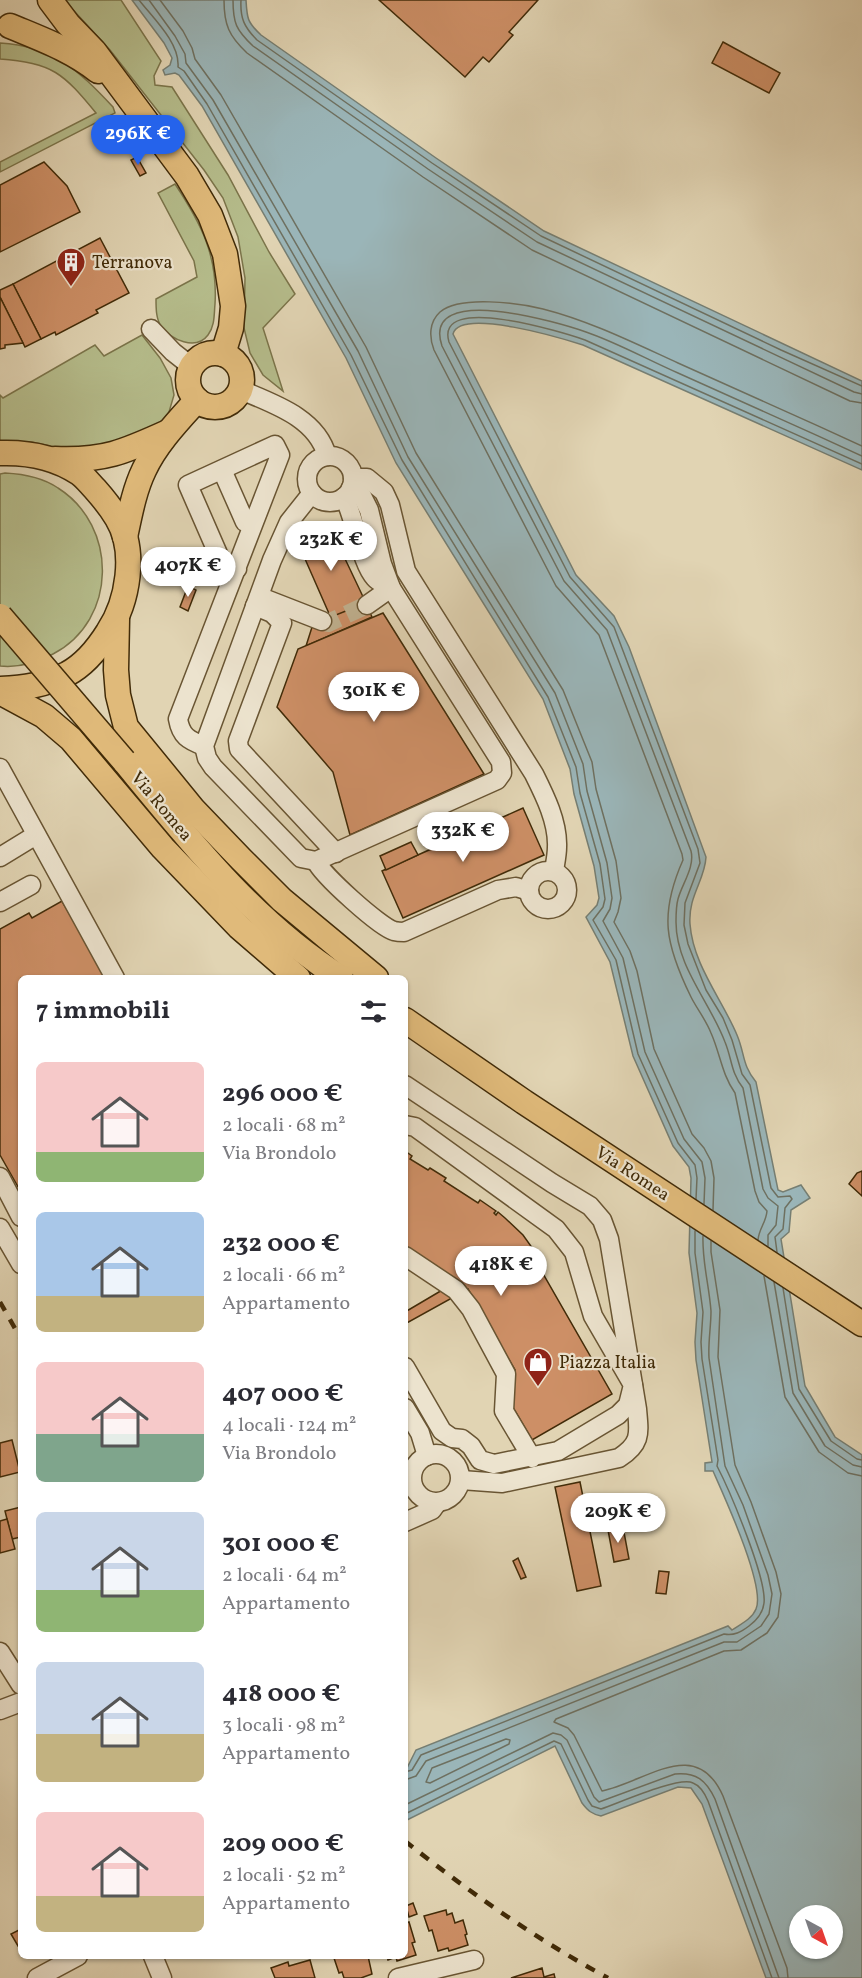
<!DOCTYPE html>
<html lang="it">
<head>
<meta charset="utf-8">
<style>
	body { margin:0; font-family:Vollkorn,serif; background:#f2f2f3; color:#2b2b33; height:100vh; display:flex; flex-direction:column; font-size:22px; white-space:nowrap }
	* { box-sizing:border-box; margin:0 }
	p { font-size:20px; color:#7c7c81 }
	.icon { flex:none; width:33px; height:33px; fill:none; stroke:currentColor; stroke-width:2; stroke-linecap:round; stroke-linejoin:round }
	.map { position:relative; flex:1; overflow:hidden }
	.panel { position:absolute; left:18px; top:975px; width:390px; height:984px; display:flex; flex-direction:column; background:#fff; border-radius:9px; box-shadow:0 2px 4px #0004 }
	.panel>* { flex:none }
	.needle { width:39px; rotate:140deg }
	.buttons { position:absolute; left:789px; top:1905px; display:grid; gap:12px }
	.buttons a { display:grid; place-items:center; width:54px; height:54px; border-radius:50%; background:#fff; box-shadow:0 2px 4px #0004; font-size:30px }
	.price { position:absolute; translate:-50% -51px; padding:0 14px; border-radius:21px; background:#fff; color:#222; font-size:20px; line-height:39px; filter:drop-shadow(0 2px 3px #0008) }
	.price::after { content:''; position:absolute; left:50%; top:36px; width:18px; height:14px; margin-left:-9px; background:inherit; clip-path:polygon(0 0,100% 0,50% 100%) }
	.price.on { background:#2563eb; color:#fff }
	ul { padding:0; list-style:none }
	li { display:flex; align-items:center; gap:18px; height:150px; padding:0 18px }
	li span { display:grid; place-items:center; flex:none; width:168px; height:120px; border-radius:9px; color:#555 }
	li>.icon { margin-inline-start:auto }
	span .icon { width:72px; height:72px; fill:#fffc; stroke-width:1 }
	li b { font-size:26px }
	h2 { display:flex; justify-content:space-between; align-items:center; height:72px; padding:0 18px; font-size:26px }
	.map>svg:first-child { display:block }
	.green { fill:#b5bc8b; stroke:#7b744a; stroke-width:1.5 }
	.water { fill:#9ab5b8; stroke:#767e72; stroke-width:1.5; fill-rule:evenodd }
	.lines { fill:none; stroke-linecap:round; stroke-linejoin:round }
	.shore { stroke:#6e7060; stroke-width:1.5 }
	.building { fill:#cd8f66; stroke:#412b08; stroke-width:1.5 }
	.minor-tunnel { stroke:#c1b291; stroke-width:18; stroke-dasharray:18 9; stroke-linecap:butt }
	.minor-casing { stroke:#695533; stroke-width:21 }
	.major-casing { stroke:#412b08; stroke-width:27 }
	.minor { stroke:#ece3ce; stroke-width:18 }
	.major { stroke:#e0ba7a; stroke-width:24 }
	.rail { stroke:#412b08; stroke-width:4.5; stroke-dasharray:10 10; stroke-linecap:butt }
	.major-bridge-casing { stroke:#412b08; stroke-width:27; stroke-linecap:butt }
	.major-bridge { stroke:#e0ba7a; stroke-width:24 }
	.labels { text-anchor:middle; stroke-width:4.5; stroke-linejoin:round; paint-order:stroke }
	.poi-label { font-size:18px; fill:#412b08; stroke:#ece3ce; text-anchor:start }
	.street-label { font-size:18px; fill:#412b08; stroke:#ece3ce }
</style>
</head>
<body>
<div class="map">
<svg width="862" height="1978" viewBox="0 0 862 1978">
	<rect width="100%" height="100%" fill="#e1d4b3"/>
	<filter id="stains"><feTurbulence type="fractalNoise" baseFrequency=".00333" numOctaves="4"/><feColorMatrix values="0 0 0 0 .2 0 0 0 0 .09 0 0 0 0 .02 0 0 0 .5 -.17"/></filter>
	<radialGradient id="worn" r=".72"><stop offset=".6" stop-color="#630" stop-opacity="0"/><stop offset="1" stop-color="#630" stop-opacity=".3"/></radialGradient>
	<g class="green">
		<path d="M 64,0 L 121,0 L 161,61 L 154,76 L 155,85 L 172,87 L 228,175 L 269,252 L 295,294 L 263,328 L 283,391 L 263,375 L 250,353 L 244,328 L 245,278 L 238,237 L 223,198 L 204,170 L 110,50 Z"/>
		<path d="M 0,43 C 54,46 78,70 113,107 L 115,113 L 0,172 L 0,162 L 96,113 C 64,74 52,62 0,59 Z"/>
		<path d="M 175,184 C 201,223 218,256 215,304 C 214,314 215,326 208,335 C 196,351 171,340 161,326 C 156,319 156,308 156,299 L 197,277 L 194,261 L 158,193 Z"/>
		<path d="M 142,335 L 160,358 L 171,378 L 174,395 L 169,412 L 161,424 L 139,440 L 68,450 L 32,442 L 0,441 L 0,395 L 3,398 L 95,345 L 104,356 Z"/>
		<path d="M 5,473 C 24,474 42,477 58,488 C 118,526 118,620 53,654 C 36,663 19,668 0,666 L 0,474 Z"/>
	</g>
	<path class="water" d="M 132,0 L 246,0 C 247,18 247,22 261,35 L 436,158 L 544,231 L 862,381 L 862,470 L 583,345 C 564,339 460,307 453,334 L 576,575 L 614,616 L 629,647 L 706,857 C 705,880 688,896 690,924 C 693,965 722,999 737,1035 C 745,1054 742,1065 756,1082 L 778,1190 L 783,1192 L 801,1185 L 810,1198 L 791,1210 L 789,1232 L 781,1239 L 805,1386 L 835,1437 L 862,1455 L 862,1978 L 766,1978 L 702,1804 L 691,1788 L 678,1787 L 601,1816 C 592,1814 588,1811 582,1803 L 555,1746 L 405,1821 L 405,1772 L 416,1750 L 728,1626 L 732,1630 C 741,1624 752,1619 756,1609 C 766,1587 724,1496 713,1471 L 705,1471 L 705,1463 L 712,1462 L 696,1360 L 695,1342 L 697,1313 L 689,1253 L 691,1178 L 689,1167 L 673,1146 L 633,1056 L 610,962 L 586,917 L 597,905 L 599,898 L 594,866 L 574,794 L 570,769 L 543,699 L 396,463 L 346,358 L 202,106 L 179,75 L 175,73 L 165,75 L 163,70 L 170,65 L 172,58 L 164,43 ZM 800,1916 L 832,1916 L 832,1948 L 800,1948 Z"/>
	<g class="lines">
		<g class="shore">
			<path d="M 139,0 C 153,18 180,43 178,67 L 184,71 L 207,104 L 351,355 L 402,460 L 548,697 L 576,767 L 580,793 L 600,864 L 605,899 L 603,907 L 593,920 L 616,960 L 638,1054 L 678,1143 L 695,1165 L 697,1178 L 696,1199"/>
			<path d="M 149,0 L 175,36 L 185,54 L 186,63 L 213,100 L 358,351 L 408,457 L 555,693 L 583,764 L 587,791 L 607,863 L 612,898 L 610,909 L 603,921 L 623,958 L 645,1052 L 684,1139 L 702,1162 L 705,1178 L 704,1204"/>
			<path d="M 160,0 L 183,31 L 192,48 L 195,59 L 221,95 L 366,347 L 416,453 L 563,690 L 592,762 L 596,789 L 616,861 L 621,898 L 618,912 L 614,922 L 630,951 L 637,971 L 654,1049 L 692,1134 L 704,1148 L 711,1161 L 714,1178 L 713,1210"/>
			<path d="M 224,0 C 224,25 229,36 247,53 L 423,177 L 532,250 L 850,401 L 862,403"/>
			<path d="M 233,0 C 233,23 236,30 253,46 L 428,169 L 537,242 L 854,392 L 862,394"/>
			<path d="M 241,0 C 240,18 244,27 257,40 L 432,163 L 541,236 L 781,350 L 862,386"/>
			<path d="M 758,1240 C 759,1228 766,1223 767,1211 L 759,1202 L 755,1191 L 735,1093 C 722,1075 720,1053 711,1033 C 706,1020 697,1009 691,997 C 665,944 659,914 683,860 L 682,854 L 599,635 L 556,586 L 434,350 C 429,337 429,322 440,312 C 460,295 518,303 543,309 C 590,321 634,343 678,363 C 740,391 801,418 862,446"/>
			<path d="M 711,1241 L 711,1252 L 720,1310 L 718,1357 L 735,1465 L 751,1502 L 776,1572 L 781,1594 L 778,1617 L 767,1633 L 741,1650 L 724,1651 L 556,1719 L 554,1722 L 568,1728 L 574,1735 L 602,1791 C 646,1782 696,1735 723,1796 L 787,1968 L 788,1978"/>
			<path d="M 768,1246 L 768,1235 L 776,1225 L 778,1206 L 768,1198 L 763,1189 L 743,1088 C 731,1073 732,1059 725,1042 C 710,1002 676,966 676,922 C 676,915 676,906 678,899 C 682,884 695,867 691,851 L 607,630 L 564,581 L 442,346 C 420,281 561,323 586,332 C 618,343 648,360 678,373 C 740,401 801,428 862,456"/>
			<path d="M 777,1252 L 775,1237 L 783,1229 L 785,1208 L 792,1199 L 790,1196 L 778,1197 L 771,1188 L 750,1085 L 742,1074 L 732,1040 L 723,1018 L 706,990 L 688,944 L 684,925 L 685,903 L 700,863 L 698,849 L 614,627 L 570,577 L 449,342 C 434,292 565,333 585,340 L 862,464"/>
			<path d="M 764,1276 L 785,1397 L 819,1452 L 848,1473 L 862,1476"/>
			<path d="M 774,1282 L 793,1393 L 825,1446 L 853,1465 L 862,1467"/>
			<path d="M 783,1288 L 799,1389 L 831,1441 L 857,1459 L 862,1460"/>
			<path d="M 506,1739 L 510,1740 L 509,1744 L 430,1783 L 426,1782 L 432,1768 Z"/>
			<path d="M 405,1772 L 412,1770 L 421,1755 L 724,1634 C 734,1636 741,1632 749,1626 C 757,1620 763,1613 764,1603 C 767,1579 730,1491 717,1466 L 718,1460 L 702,1359 L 701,1342 L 703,1312 L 695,1253 L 695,1231"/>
			<path d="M 405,1780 L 416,1776 L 426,1761 L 724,1642 L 737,1642 L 761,1626 L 769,1614 L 772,1594 L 768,1575 L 743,1505 L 725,1466 L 709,1358 C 708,1342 711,1327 711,1311 C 709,1285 702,1261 703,1236"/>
			<path d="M 405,1805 L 553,1733 L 561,1735 L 567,1740 L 594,1797 L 599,1802 L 675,1774 C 696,1772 706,1780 715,1799 L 779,1978"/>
			<path d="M 405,1814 L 554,1741 L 561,1744 L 588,1800 L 592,1806 L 601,1809 C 619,1803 679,1776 693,1783 C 701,1786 705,1794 708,1801 L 772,1978"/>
		</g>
	</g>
	<g class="building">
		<path d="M 379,0 L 538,0 L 509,32 L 513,35 L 489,62 L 483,57 L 465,77 Z"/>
		<path d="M 723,42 L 780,73 L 769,93 L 712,63 Z"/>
		<path d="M 137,157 L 146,173 L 140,176 L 131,160 Z"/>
		<path d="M 44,162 L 67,186 L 80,212 L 0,252 L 0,185 Z"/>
		<path d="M 100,238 L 129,293 L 96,310 L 98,313 L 56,335 L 55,332 L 41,339 L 13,284 Z"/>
		<path d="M 13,284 L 41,339 L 25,347 L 0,297 L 0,290 Z"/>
		<path d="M 0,297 L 23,343 L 5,345 L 5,348 L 0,349 Z"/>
		<path d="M 329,525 L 366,603 L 331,618 L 298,543 L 303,541 L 302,538 Z"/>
		<path d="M 188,586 L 196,590 L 188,611 L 180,607 Z"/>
		<path d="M 366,603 L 372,617 L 306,646 L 313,624 Z"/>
		<path d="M 383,613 L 484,774 L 350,835 L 333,772 L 277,707 L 298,649 Z"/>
		<path d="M 523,808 L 544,855 L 403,918 L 382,871 Z"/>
		<path d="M 411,842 L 418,855 L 386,870 L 380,856 Z"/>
		<path d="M 62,901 L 107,978 L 21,978 L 21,1192 L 0,1155 L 0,929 L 29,913 L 32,918 Z"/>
		<path d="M 405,1151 L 412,1156 L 410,1159 L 428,1170 L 430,1168 L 446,1178 L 444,1181 L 478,1203 L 480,1200 L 496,1211 L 494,1213 L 496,1215 L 498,1212 L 505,1218 L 523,1235 L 533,1249 L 530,1251 L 612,1394 L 532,1440 L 512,1406 L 515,1370 L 468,1289 L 405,1324 L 405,1312 L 444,1289 L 405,1247 Z"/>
		<path d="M 862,1171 L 862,1196 L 849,1184 L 857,1173 Z"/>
		<path d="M 12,1440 L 20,1472 L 0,1477 L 0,1443 Z"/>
		<path d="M 580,1482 L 601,1586 L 577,1591 L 555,1487 Z"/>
		<path d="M 21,1507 L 21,1537 L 12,1539 L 5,1511 Z"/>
		<path d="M 7,1519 L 15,1549 L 0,1553 L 0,1521 Z"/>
		<path d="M 623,1527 L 629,1559 L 614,1562 L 608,1530 Z"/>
		<path d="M 518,1558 L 526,1577 L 521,1579 L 513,1561 Z"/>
		<path d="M 659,1571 L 669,1572 L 666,1594 L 656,1593 Z"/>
		<path d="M 413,1903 L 417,1914 L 409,1917 L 406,1906 Z"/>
		<path d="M 446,1910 L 447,1915 L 452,1913 L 455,1923 L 463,1920 L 467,1934 L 465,1935 L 468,1945 L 449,1951 L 448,1948 L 438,1951 L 432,1930 L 429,1931 L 424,1916 Z"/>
		<path d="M 409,1922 L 415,1942 L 412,1943 L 416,1955 L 397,1961 L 396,1957 L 388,1960 L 387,1956 L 405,1956 L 405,1923 Z"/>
		<path d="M 21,1929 L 21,1944 L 18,1946 L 11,1934 Z"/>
		<path d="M 335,1956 L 368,1956 L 372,1974 L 361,1978 L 344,1978 L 342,1972 L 339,1973 L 334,1958 Z"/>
		<path d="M 310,1960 L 315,1978 L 275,1978 L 271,1968 L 288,1962 L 289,1966 Z"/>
		<path d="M 542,1968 L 544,1977 L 554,1974 L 555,1978 L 511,1978 Z"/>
	</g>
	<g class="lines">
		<path class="minor-tunnel" d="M 322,621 L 328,623 L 367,605"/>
		<g class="minor-casing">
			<g id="minor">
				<path d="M 151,329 L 173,352 L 192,367"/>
				<path d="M 241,390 C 274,404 317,418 327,456"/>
				<circle cx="330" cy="479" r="23"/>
				<path d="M 222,470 L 245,522 L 252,525"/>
				<path d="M 353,478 L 367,478 L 384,492 L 390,505 L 406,571 L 534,774 C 545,796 558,822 557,847 C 557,855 555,864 554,871"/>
				<path d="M 312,493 L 289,522 L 272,560 L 204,746 L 207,758 L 213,767 L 301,858 L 316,861 L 497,780 L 502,773 L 501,762 L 391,588 L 382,564 L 369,510 L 362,496 L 351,488"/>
				<path d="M 344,497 C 355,518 361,563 375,578 C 378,582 386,585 391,588 L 367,605"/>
				<path d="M 263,598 L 322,621"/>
				<path d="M 255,606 L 272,613 L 282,623 L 238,741 L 239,749 L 336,853"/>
				<path d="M 204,746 C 188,740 181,736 178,719 L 280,455 L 275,445 L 188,485 L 222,563 L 237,569"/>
				<path d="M 0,768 L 115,978"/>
				<path d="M 0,857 L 36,835"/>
				<path d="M 316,861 C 322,875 380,927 394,931 C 398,932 400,932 404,932 L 498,890 L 516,887 L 529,891"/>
				<circle cx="548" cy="890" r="19"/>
				<path d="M 0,902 L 31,885"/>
				<path d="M 405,1085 L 552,1183 L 590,1206 L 602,1220 L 609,1239 L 637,1409 C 639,1433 642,1443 619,1458 L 502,1483 L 461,1480"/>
				<path d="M 405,1125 L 415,1127 L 556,1229 L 574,1252 L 593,1316 L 633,1385 L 628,1405 L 618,1415 L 558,1451 L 494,1464 L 480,1460 L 471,1446 L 462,1439 L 452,1438 L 442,1431 L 405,1367"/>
				<path d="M 0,1177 L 21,1217"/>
				<path d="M 0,1228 L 21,1264"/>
				<path d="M 405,1256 L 456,1290 L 471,1309 L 506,1374 L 504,1411 L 532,1458"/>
				<path d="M 405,1408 L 420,1433 L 427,1456"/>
				<circle cx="436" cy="1478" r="24"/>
				<path d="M 405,1522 L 432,1510 L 437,1503"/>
				<path d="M 0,1652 L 21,1685"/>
				<path d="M 0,1710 L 21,1702"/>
				<path d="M 153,1956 L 162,1978"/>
				<path d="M 37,1978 L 78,1956"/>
				<path d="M 398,1978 L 474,1960"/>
			</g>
		</g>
		<g class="major-casing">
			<g id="major">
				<path d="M 50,0 L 68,24 L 94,51 L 187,176 L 210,215 L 225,254 L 233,306 L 231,328 L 223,354"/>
				<path d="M 10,26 C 41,39 72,50 98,71"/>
				<circle cx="215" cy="380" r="27"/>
				<path d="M 0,453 C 28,452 55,457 79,473 C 85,477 90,484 95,489 C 103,498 111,508 117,518 C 137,551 128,602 108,632 C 98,648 84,665 67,674 C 45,685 24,688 0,689"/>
				<path d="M 55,459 C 104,461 124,452 168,432"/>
				<path d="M 125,537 C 130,514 134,491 144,470 C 156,444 178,421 197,400"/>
				<path d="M 117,619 L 116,670 L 118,695 L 126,727 L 193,809 L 241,859 L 282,900 L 376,978"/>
				<path d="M 0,692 L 44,716 L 71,739 L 163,848 L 239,927 L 298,978"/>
				<path d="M 124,761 C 189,840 254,923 341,978"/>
				<path d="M 405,1020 L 524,1102 L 862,1324"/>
			</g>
		</g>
		<use href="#minor" class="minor"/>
		<use href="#major" class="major"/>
		<g class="rail">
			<path d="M 0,1302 L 21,1339"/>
			<path d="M 405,1841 C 469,1892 536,1939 608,1978"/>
		</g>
		<g class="major-bridge-casing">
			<path id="major-bridge" d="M 0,616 L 124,761"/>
		</g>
		<use href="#major-bridge" class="major-bridge"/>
	</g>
	<defs>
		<g id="building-pin" transform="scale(1.5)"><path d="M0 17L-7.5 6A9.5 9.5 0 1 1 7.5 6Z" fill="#8f2418" stroke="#ece3ce"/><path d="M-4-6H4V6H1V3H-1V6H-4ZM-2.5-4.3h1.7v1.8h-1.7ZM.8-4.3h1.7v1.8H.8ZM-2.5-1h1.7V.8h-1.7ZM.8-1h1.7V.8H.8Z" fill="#fff"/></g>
		<g id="shop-pin" transform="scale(1.5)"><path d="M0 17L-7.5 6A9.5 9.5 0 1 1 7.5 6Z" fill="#8f2418" stroke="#ece3ce"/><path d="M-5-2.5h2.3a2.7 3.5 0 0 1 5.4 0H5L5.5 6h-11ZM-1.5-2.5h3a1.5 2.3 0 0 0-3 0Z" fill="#fff"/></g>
	</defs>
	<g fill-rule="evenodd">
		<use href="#building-pin" x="71" y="262"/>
		<use href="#shop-pin" x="538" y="1362"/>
	</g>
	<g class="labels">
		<g class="poi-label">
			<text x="92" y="268">Terranova</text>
			<text x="559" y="1368">Piazza Italia</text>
		</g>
		<g class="street-label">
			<text transform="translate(162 806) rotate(50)" y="6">Via Romea</text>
			<text transform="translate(633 1173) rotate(33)" y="6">Via Romea</text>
		</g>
	</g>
	<rect width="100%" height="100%" filter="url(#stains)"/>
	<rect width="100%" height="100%" fill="url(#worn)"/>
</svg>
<div class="buttons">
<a><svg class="needle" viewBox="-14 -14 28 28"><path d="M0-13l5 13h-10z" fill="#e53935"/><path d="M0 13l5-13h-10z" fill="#7c7c81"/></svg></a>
</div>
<b class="price on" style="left:138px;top:166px">296K €</b>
<b class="price" style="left:331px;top:572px">232K €</b>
<b class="price" style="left:188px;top:598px">407K €</b>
<b class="price" style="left:374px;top:723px">301K €</b>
<b class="price" style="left:463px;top:863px">332K €</b>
<b class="price" style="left:501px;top:1297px">418K €</b>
<b class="price" style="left:618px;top:1544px">209K €</b>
<section class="panel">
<h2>7 immobili<svg class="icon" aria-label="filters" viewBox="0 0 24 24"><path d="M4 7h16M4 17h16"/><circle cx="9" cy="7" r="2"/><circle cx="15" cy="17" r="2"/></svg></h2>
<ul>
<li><span style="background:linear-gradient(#f6c9c9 75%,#8fb573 0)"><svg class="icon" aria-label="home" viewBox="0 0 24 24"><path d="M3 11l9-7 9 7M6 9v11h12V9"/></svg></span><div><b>296 000 €</b><p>2 locali · 68 m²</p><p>Via Brondolo</p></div></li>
<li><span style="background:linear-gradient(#a9c7e8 70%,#c2b280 0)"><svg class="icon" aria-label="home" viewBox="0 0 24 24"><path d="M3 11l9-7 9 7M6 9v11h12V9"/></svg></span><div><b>232 000 €</b><p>2 locali · 66 m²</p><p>Appartamento</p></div></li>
<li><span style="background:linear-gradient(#f6c9c9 60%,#7fa58c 0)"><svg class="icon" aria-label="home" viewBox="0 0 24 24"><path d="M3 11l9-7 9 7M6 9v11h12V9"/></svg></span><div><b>407 000 €</b><p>4 locali · 124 m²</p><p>Via Brondolo</p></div></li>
<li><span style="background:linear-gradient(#c9d6e8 65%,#8fb573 0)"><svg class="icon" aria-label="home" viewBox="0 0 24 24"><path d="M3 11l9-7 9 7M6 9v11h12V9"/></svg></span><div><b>301 000 €</b><p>2 locali · 64 m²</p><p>Appartamento</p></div></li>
<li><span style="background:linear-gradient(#c9d6e8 60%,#c2b280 0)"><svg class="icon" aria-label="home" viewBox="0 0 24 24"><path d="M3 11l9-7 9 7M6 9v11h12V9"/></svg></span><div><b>418 000 €</b><p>3 locali · 98 m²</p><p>Appartamento</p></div></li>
<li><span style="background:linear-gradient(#f6c9c9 70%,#c2b280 0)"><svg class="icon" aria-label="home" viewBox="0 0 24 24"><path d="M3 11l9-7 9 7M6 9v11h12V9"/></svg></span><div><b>209 000 €</b><p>2 locali · 52 m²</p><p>Appartamento</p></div></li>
</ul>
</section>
</div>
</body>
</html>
